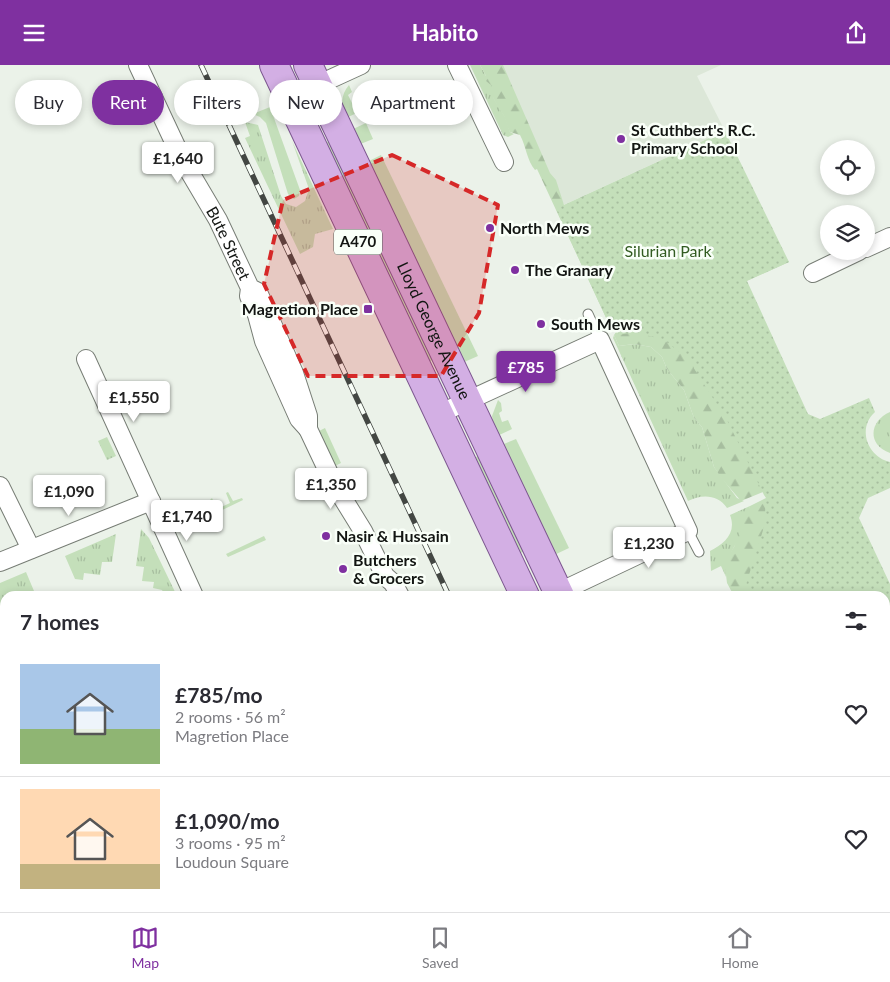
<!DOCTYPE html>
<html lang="en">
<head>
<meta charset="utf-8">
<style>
	body { margin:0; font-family:Lato,sans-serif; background:#f7f7f7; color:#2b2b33; height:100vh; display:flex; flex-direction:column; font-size:19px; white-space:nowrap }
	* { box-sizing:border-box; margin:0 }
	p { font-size:16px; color:#7c7c81 }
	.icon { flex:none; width:28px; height:28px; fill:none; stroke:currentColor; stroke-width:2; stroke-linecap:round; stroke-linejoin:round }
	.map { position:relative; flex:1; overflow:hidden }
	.panel { position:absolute; left:0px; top:526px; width:890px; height:321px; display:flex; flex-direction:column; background:#fff; border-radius:15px 15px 0 0; box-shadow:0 2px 8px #0003 }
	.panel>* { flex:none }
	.guide { position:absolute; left:15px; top:15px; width:500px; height:45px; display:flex; gap:10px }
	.buttons { position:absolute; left:820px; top:75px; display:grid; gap:10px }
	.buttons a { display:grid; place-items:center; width:55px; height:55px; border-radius:50%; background:#fff; box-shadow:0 2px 8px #0003; font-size:25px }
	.price { position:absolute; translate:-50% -42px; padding:0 11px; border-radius:5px; background:#fff; color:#222; font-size:16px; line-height:32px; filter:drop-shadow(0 1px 2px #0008) }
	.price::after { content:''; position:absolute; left:50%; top:30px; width:15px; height:11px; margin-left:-8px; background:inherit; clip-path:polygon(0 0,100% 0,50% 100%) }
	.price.on { background:#7f30a0; color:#fff }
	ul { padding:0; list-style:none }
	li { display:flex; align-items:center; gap:15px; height:125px; padding:0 20px }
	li+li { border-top:1px solid #e1e1e2 }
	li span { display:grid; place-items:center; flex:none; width:140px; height:100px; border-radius:0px; color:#555 }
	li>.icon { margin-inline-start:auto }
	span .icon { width:60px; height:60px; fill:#fffc; stroke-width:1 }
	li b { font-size:21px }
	h2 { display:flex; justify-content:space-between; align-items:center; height:60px; padding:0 20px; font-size:21px }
	.pill { padding:0 18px; border-radius:22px; background:#fff; box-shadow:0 2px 8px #0003; font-size:18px; line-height:45px }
	.pill.on { background:#7f30a0; color:#fff }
	header { display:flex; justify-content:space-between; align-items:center; height:65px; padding:0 20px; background:#7f30a0; color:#fff; font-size:22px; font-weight:700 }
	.tab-bar { display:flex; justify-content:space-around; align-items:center; height:70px; border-top:1px solid #e1e1e2; background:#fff; font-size:14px; color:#7c7c81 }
	.tab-bar a { display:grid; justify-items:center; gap:2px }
	.tab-bar .on { color:#7f30a0 }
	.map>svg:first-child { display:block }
	.built { fill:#dce7d8 }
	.grass { fill:url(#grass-tufts) }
	.forest { fill:url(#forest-firs) }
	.park { fill:url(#park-dots) }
	.garden { fill:#c4dfba }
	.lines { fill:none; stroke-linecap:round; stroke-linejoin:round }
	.service-casing { stroke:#777d75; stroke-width:11 }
	.minor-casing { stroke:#777d75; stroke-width:20 }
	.primary-casing { stroke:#7c578f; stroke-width:30 }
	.service { stroke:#fff; stroke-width:9 }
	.minor { stroke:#fff; stroke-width:18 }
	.primary { stroke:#d3afe4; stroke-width:28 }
	.rail-casing { stroke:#434743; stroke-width:5.5 }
	.rail { stroke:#f9fff8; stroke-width:4; stroke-dasharray:11; stroke-linecap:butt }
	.marked { fill:#d62828; fill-opacity:0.2; stroke:#d62828; stroke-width:4; stroke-dasharray:10 6; stroke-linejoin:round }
	.poi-dot { fill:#7f30a0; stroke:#f9fff8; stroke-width:2 }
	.labels { text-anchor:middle; stroke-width:5; stroke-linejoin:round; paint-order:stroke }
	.shield { fill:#f9fff8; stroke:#575b57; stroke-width:1 }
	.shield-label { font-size:15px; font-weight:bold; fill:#121512 }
	.poi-label { font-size:16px; font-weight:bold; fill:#121512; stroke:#f9fff8; text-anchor:start }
	.street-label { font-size:16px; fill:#121512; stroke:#f9fff8 }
	.park-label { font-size:16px; fill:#325b21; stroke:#f9fff8 }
</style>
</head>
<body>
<header><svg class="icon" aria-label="menu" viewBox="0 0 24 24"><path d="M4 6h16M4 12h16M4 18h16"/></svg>Habito<svg class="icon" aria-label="share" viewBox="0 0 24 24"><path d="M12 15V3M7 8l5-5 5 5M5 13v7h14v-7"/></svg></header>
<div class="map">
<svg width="890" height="847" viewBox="0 0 890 847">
	<defs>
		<pattern id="grass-tufts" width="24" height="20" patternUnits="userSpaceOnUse" patternTransform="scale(1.25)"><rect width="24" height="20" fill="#c4dfba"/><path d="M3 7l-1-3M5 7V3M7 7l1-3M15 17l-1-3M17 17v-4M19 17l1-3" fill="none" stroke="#a7be9f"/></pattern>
		<pattern id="forest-firs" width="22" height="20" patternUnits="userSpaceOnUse" patternTransform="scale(1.25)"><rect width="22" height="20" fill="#c4dfba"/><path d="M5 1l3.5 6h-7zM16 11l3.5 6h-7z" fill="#a7be9f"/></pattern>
		<pattern id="park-dots" width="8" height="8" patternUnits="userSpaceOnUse" patternTransform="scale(1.25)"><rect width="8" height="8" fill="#c4dfba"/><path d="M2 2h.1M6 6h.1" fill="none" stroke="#a7be9f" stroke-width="1.8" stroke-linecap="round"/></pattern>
	</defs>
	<rect width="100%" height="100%" fill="#ebf2e9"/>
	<path class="built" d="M 499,0 L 721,0 L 697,11 L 725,66 L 564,140 Z"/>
	<g class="grass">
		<path d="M 470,0 L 480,0 L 491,20 L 494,34 L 505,52 L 510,67 L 514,69 L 508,72 L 503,70 Z"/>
		<path d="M 245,57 L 258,60 L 281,131 L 286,139 L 296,142 L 305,136 L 309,124 L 292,76 L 333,164 L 315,169 L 313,182 L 300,189 L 245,73 L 250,71 Z"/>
		<path d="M 614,270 L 619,281 L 634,279 L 651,282 L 662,292 L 667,304 L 684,325 L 694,353 L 702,362 L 714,402 L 737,433 L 744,436 L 727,443 C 718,429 701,429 688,436 L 613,273 Z"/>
		<path d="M 890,347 L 890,388 C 867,380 869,356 890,347 Z"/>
		<path d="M 107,372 L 116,391 L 107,395 L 98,376 Z"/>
		<path d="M 750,441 C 748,451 740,473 734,482 C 728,494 725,497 726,512 L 721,501 L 711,506 L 710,486 C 724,479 737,468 730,450 Z"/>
		<path d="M 141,464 L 149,473 L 177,531 L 165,531 L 162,525 L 153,523 L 154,517 L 142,516 L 144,502 L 136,501 Z"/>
		<path d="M 116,469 L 112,497 L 102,497 L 100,510 L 84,508 L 83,515 L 75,514 L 65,491 Z"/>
		<path d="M 26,507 L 34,526 L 27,530 L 27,531 L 5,531 L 5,557 L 0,547 L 0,518 Z"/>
	</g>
	<g class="forest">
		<path d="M 480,0 L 503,0 L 550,108 L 556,115 L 564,140 L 725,66 L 742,136 L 789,197 L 746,216 L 763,427 L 741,436 L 722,414 L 714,402 L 702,362 L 694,353 L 684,325 L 667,304 L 662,292 L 651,282 L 634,279 L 619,281 L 614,270 L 618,264 L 615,255 L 611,254 L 608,257 L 537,104 L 535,105 C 527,96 526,81 520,70 L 510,67 C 507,62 506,56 504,51 C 498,41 490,32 491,20 L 486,16 L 486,11 Z"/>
		<path d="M 766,433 L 804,531 L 734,531 L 727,518 L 725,502 L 727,493 L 734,482 L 750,441 Z"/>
	</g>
	<g class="park">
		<path d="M 725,66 L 789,197 L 747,216 L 808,349 L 820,354 L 869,333 L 875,347 C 857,363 867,392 890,397 L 890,423 L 868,433 L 859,453 L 890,519 L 890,763 L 885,765 L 885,531 L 744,531 L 743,529 L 764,462 L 766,433 L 764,430 L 728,357 L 688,294 L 664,275 L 635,267 L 618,270 L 619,266 L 615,255 L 611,254 L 608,257 L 556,144 Z"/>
		<path d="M 0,759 L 5,768 L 5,842 L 38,843 L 40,847 L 0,847 Z"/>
	</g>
	<g class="garden">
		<path d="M 349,20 L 352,27 L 348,30 L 352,38 L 358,38 L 360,44 L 359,47 L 346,53 C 341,41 340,31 349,20 Z"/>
		<path d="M 270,42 L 300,125 L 299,131 L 294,134 L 288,129 L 266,58 L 260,52 L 253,49 Z"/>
		<path d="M 366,58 L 373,74 L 358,80 L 351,65 Z"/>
		<path d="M 332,75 L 435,294 L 426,298 L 323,79 Z"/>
		<path d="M 381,90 L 478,291 L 462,298 L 365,98 Z"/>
		<path d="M 498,335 L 501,338 L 502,346 L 499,348 L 502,357 L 508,355 L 512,364 L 495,372 L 492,351 Z"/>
		<path d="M 325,363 L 341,398 L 335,401 L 319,366 Z"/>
		<path d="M 516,374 L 569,483 L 552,491 L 499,381 Z"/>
		<path d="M 482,389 L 527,485 L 516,490 L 472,394 Z"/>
		<path d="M 228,427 L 233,436 L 242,433 L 243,435 L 183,464 L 176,450 L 178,449 L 183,459 L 195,454 L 190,444 L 192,443 L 197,453 L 214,445 L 210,435 L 212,433 L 217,444 L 230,438 L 226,428 Z"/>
		<path d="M 264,471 L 266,475 L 228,492 L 226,489 Z"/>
	</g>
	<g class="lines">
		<g class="service-casing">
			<g id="service">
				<path d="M 588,249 L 600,275"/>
				<path d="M 688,466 L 699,487"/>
				<path d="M 434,842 L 436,847"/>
			</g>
		</g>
		<g class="minor-casing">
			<g id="minor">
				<path id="s1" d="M 138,0 L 182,94 L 218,155 L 250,223 L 249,231 L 257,250 L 264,276 L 299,354 L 308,364 L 308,351 L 294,308 L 258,227 L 250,223"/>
				<path d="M 457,0 L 504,97"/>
				<path d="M 289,33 L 361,0"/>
				<path d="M 866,183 L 890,172"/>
				<path d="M 813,208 L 859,186"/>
				<path d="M 86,294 L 194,531"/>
				<path d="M 439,349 L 600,275 L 688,466 L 551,531"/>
				<path d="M 308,364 L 334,419 L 363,466 L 385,511 L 393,518 L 400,531"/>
				<path d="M 0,421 L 31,484"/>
				<path d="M 0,497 L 151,436"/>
				<path d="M 0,583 L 5,593"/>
				<path d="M 46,842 L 48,847"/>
				<path d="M 226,842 L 228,847"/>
				<path d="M 531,842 L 534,847"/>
			</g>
		</g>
		<g class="primary-casing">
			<g id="primary">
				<path d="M 274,0 L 525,531"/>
				<path id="s2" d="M 308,0 L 560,531"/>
				<path d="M 673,842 L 675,847"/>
				<path d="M 708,842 L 710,847"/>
			</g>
		</g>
		<use href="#service" class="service"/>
		<use href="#minor" class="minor"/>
		<use href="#primary" class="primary"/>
		<g class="rail-casing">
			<g id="rail">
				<path d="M 201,0 L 449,531"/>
				<path d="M 608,842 L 610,847"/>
			</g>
		</g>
		<use href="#rail" class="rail"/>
	</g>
	<path class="marked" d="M 392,90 L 498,140 L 479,248 L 441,311 L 308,311 L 264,219 L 283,135 Z"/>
	<g class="poi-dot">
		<circle cx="621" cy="74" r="5"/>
		<circle cx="490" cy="163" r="5"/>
		<circle cx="515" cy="205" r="5"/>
		<rect x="363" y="239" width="10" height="10" rx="2.5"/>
		<circle cx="541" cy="259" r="5"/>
		<circle cx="326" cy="471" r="5"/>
		<circle cx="343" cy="504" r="5"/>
	</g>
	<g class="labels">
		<rect class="shield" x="334" y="164.5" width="48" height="25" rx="4"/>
		<g class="shield-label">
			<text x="358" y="182">A470</text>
		</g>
		<g class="poi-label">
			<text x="631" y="71">St Cuthbert's R.C.<tspan x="631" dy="18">Primary School</tspan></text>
			<text x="500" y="169">North Mews</text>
			<text x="525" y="211">The Granary</text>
			<text x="358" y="250" text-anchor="end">Magretion Place</text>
			<text x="551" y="265">South Mews</text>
			<text x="336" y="477">Nasir &amp; Hussain</text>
			<text x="353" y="501">Butchers<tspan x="353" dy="18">&amp; Grocers</tspan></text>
		</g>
		<g class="street-label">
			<text dy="6" stroke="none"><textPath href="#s1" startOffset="200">Bute Street</textPath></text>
			<text dy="6" stroke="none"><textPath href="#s2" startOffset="294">Lloyd George Avenue</textPath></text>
		</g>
		<g class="park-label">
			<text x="668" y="192">Silurian Park</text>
		</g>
	</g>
</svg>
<div class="buttons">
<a><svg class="icon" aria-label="locate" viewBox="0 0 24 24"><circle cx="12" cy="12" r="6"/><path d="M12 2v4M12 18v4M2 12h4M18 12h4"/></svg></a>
<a><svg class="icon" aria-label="layers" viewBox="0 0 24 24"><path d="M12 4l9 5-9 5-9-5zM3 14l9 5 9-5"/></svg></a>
</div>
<b class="price" style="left:178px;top:119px">£1,640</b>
<b class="price on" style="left:526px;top:328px">£785</b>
<b class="price" style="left:134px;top:358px">£1,550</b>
<b class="price" style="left:331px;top:445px">£1,350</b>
<b class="price" style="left:69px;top:452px">£1,090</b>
<b class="price" style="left:187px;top:477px">£1,740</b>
<b class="price" style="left:649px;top:504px">£1,230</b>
<div class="guide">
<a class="pill">Buy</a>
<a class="pill on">Rent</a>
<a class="pill">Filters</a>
<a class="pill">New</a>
<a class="pill">Apartment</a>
</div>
<section class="panel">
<h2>7 homes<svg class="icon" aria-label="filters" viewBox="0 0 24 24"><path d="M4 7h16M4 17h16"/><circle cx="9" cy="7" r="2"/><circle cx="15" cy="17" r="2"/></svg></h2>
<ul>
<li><span style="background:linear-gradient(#a9c7e8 65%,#8fb573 0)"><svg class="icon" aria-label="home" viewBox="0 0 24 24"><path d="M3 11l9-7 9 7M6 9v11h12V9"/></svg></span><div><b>£785/mo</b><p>2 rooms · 56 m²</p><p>Magretion Place</p></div><svg class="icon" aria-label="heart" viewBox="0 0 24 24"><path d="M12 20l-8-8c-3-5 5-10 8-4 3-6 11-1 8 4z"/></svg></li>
<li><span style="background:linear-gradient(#ffd9b3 75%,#c2b280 0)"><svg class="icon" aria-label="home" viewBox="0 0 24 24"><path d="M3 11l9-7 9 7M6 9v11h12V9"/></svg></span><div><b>£1,090/mo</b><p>3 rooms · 95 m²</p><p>Loudoun Square</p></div><svg class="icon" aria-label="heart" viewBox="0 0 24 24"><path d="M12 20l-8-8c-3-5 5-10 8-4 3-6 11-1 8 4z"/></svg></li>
</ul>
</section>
</div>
<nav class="tab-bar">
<a class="on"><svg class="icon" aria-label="map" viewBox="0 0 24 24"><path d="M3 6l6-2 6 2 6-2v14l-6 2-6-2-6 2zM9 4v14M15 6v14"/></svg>Map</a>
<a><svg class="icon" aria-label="saved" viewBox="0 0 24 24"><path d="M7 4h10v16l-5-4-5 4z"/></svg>Saved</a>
<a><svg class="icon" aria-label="home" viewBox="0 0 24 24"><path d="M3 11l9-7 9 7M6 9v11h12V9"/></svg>Home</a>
</nav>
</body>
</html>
